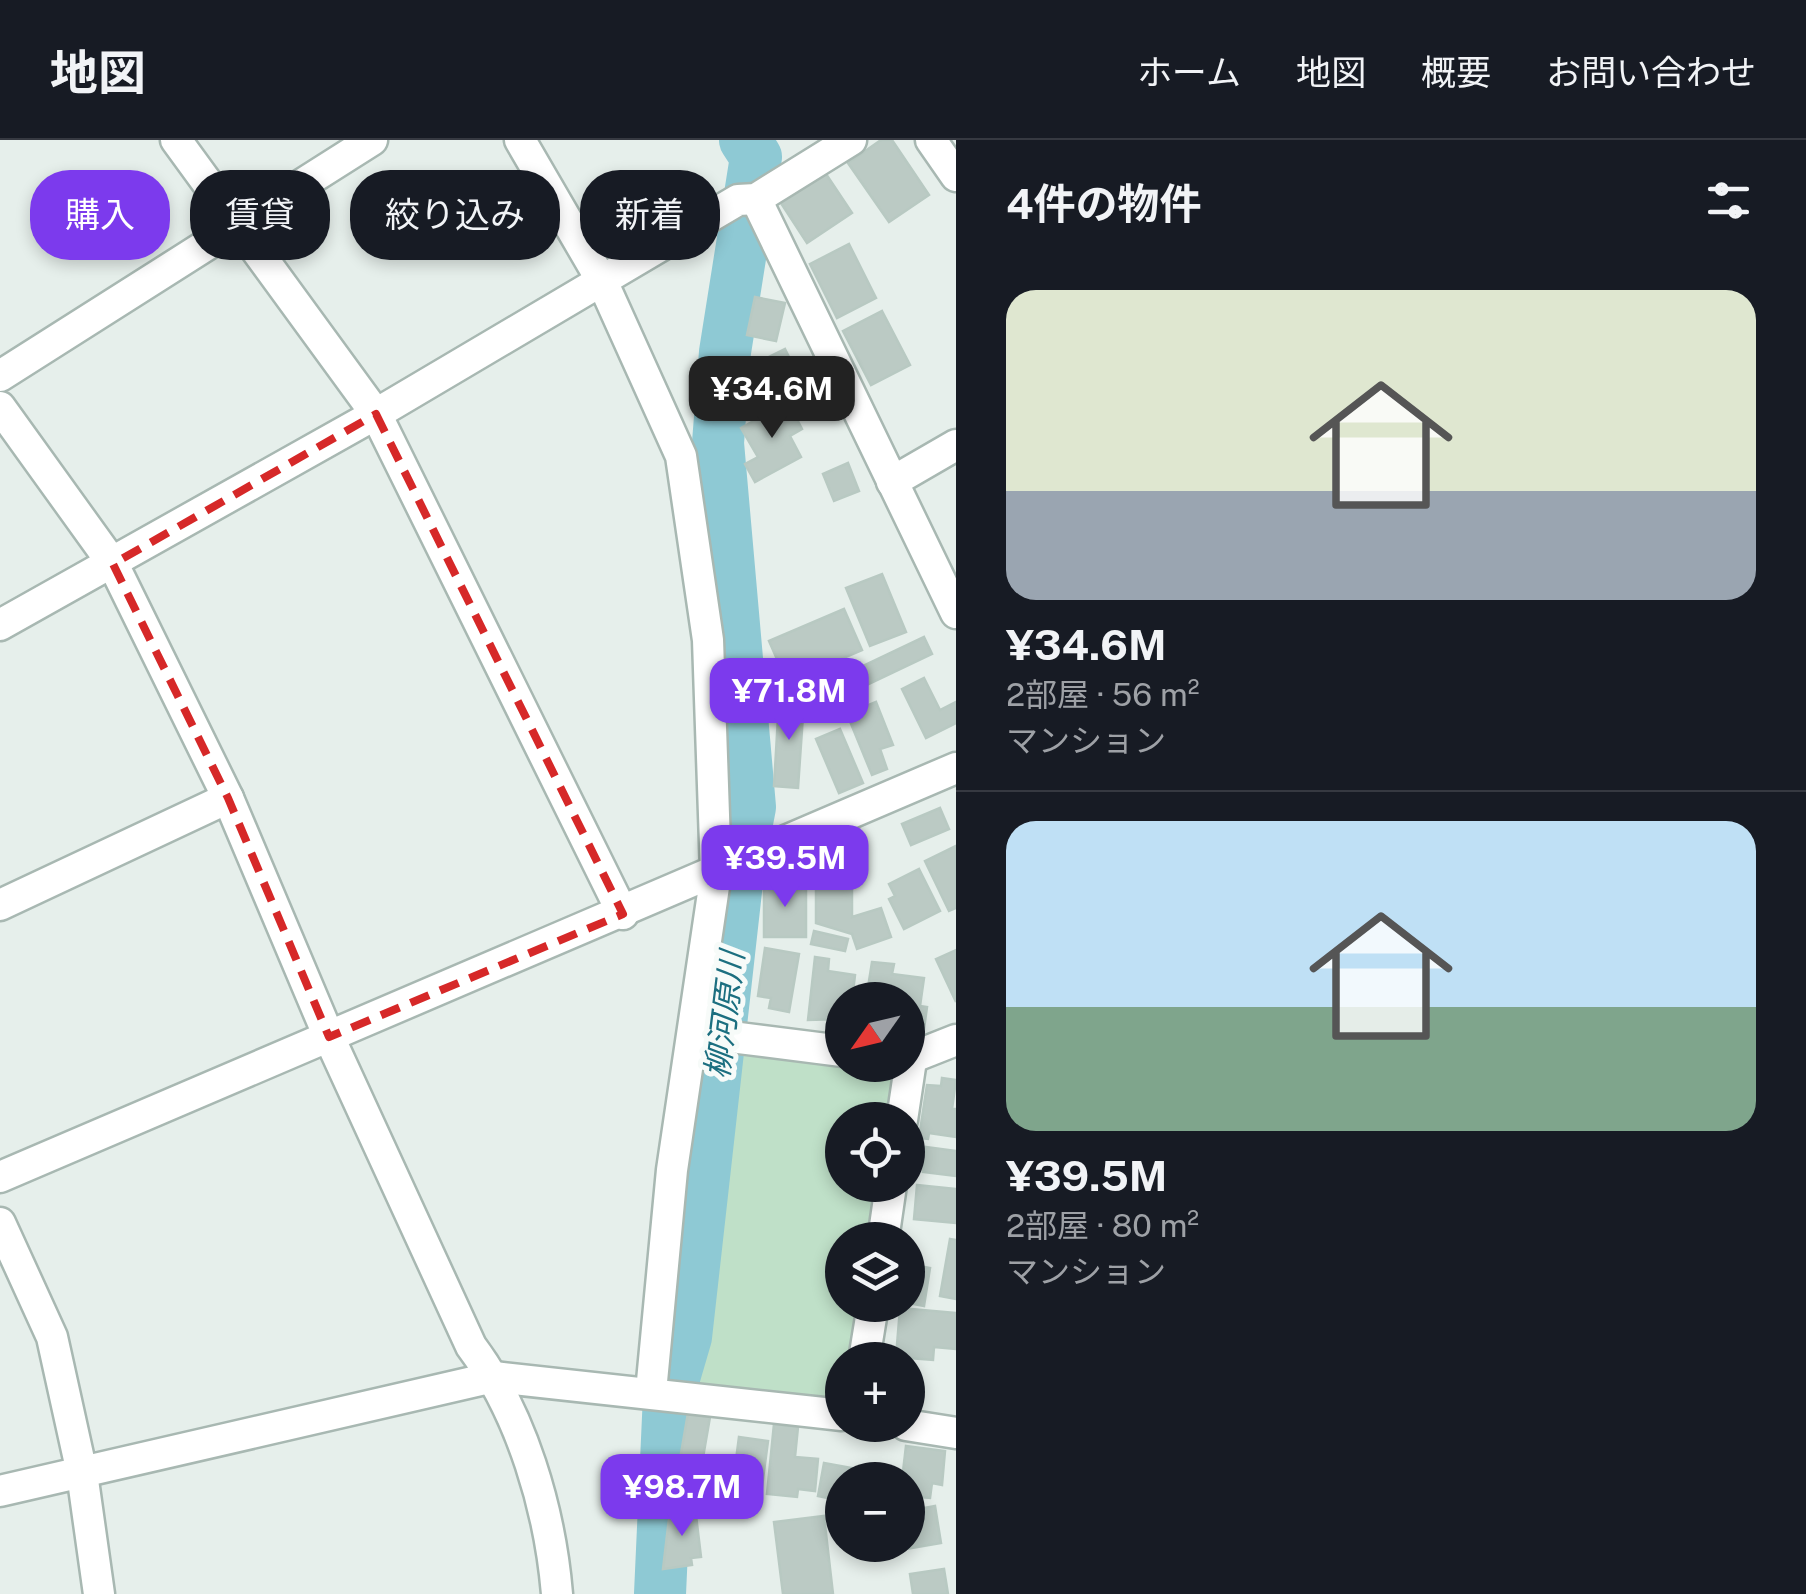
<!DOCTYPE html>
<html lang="ja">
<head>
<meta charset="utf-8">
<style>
	body { margin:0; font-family:"Public Sans","Noto Sans JP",sans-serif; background:#20242c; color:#f1f3f6; height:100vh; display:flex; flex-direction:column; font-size:38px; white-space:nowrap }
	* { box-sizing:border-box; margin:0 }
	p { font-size:32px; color:#9ea1a6 }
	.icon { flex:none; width:55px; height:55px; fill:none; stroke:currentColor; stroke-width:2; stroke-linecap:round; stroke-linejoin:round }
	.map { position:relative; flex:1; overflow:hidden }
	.panel { display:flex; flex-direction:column; background:#171b24; width:850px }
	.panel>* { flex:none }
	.hud { position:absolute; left:30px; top:30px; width:775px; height:90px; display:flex; gap:20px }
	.needle { width:65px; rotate:236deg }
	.controls { position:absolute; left:825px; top:842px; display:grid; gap:20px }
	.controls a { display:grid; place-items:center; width:100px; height:100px; border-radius:50%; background:#171b24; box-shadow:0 5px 15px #0003; font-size:50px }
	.price { position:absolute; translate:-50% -85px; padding:0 22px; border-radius:20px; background:#7c3aed; color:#fff; font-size:32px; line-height:65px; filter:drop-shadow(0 2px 5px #0008) }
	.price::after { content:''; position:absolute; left:50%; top:60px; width:30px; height:22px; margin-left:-15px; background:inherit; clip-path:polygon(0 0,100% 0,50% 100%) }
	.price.selected { background:#222; color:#fff }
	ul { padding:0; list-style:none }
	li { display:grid; align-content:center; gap:20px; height:530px; padding:0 50px }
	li+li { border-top:2px solid #363941 }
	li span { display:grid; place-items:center; height:310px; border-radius:30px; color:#555 }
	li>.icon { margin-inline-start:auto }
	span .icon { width:180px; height:180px; fill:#fffc; stroke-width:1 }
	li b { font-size:42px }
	h2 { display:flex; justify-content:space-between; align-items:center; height:120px; padding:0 50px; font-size:42px }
	.tag { padding:0 35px; border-radius:40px; background:#171b24; box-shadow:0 5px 15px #0003; font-size:35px; line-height:90px }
	.tag.selected { background:#7c3aed; color:#fff }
	header { display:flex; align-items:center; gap:60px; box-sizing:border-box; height:140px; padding:0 50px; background:#171b24; border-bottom:2px solid #363941 }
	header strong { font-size:48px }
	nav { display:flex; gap:55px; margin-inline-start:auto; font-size:35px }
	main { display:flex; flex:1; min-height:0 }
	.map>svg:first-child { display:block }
	.green { fill:#bfe0c8 }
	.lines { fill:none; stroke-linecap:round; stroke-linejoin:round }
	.river { stroke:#8ec9d4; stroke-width:52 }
	.building { fill:#bbcac4; stroke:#b8c9c2; stroke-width:2.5 }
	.minor-casing { stroke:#a8b8b2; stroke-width:35 }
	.minor { stroke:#fff; stroke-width:30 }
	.marked { fill:none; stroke:#d62828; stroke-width:8; stroke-dasharray:20 12; stroke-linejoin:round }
	.labels { text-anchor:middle; stroke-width:10; stroke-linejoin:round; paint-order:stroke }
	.water-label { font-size:32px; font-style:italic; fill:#1c6f80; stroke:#f7fbf9 }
</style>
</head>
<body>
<header>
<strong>地図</strong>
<nav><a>ホーム</a><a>地図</a><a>概要</a><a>お問い合わせ</a></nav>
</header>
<main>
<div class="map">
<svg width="956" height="1454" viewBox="0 0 956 1454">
	<rect width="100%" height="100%" fill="#e6efeb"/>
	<path class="green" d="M 737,911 L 888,928 L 897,943 L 891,980 L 842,980 L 842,1045 L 880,1045 L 871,1100 L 842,1100 L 842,1165 L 861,1165 L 852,1220 L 842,1220 L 842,1261 L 694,1247 Z"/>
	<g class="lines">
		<path class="river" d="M 660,1454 L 669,1255 L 686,1197 L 739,724 L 750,667 L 718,303 L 725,212 L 756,17 L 745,0"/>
	</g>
	<g class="building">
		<path d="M 881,0 L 892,0 L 929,55 L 889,82 L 848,23 Z"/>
		<path d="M 826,34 L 852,73 L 807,103 L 781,63 Z"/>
		<path d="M 849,104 L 876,158 L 837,178 L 810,124 Z"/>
		<path d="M 755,157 L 785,163 L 776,201 L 747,195 Z"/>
		<path d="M 882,171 L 910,225 L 871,245 L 843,191 Z"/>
		<path d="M 785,209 L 792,223 L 782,228 L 793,248 L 752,269 L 739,244 L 758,235 L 753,225 Z"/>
		<path d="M 788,262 L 802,289 L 790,296 L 801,317 L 755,342 L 745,324 L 758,317 L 741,288 Z"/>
		<path d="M 848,323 L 859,351 L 834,361 L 823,334 Z"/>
		<path d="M 882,434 L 906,492 L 870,506 L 846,448 Z"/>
		<path d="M 844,469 L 862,510 L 787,542 L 769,501 Z"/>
		<path d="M 924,497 L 932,514 L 856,550 L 848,533 Z"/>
		<path d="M 924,538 L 940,570 L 956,562 L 956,583 L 926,598 L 902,549 Z"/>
		<path d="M 779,560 L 804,561 L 798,648 L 774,646 Z"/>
		<path d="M 876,562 L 893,605 L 880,609 L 887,629 L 872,635 L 847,574 Z"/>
		<path d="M 840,589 L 863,643 L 839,653 L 816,599 Z"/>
		<path d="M 940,668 L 949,689 L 911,705 L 902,684 Z"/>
		<path d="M 956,706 L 956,768 L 949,771 L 925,721 Z"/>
		<path d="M 854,709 L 863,729 L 852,734 L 852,777 L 881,768 L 891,797 L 857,809 L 852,794 L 816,783 L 816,731 L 826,731 L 826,721 Z"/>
		<path d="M 919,729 L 940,771 L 904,789 L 889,759 L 895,756 L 889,744 Z"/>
		<rect x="764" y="744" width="42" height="53"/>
		<path d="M 814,791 L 848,799 L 845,811 L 811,804 Z"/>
		<path d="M 765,808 L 799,814 L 789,872 L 769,868 L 771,858 L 758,856 Z"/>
		<path d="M 956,810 L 956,862 L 936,819 Z"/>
		<path d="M 815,817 L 829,819 L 828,831 L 855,835 L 852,860 L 842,860 L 841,879 L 808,880 Z"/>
		<path d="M 872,822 L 894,824 L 892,834 L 924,838 L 920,866 L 927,867 L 923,896 L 908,894 L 908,860 L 866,860 Z"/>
		<path d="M 942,938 L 956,940 L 952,969 L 956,969 L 956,997 L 929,993 L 928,999 L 919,998 L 927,945 L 941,946 Z"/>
		<path d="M 926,1007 L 956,1011 L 956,1036 L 923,1032 Z"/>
		<path d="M 917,1045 L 956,1049 L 956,1083 L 914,1079 Z"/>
		<path d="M 950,1099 L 956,1100 L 956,1159 L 940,1156 Z"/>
		<path d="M 908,1124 L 930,1128 L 924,1166 L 908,1163 Z"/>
		<path d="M 900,1168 L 956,1173 L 956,1209 L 934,1207 L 933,1220 L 896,1217 Z"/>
		<path d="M 688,1273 L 710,1277 L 696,1358 L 674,1354 Z"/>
		<path d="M 774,1284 L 798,1287 L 795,1317 L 818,1319 L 815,1351 L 798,1349 L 797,1357 L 767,1354 Z"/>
		<path d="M 739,1297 L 768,1301 L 760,1362 L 731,1358 Z"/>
		<path d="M 906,1306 L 945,1311 L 942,1345 L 932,1343 L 930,1358 L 908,1356 L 908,1340 L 902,1340 Z"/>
		<path d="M 824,1323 L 868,1331 L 867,1340 L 842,1340 L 842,1361 L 818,1356 Z"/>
		<path d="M 935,1366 L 941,1403 L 906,1409 L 908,1371 Z"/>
		<path d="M 695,1367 L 701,1417 L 691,1418 L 692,1425 L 663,1429 L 670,1370 Z"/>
		<path d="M 824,1376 L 833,1454 L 783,1454 L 774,1382 Z"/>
		<path d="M 944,1429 L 948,1454 L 913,1454 L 910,1434 Z"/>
	</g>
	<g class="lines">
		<g class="minor-casing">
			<g id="minor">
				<path d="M 176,0 L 376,274 L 623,774"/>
				<path d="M 520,0 L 602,141 L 681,316 L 708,500 L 716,733 L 672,1030 L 651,1252"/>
				<path d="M 931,0 L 956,36"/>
				<path d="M 756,59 L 956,473"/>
				<path d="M 0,236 L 372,0"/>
				<path d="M 0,267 L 113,424 L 228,658 L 329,897 L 471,1206 C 522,1274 550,1370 557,1454"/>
				<path d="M 892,342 L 956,305"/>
				<path d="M 0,485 L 376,274 L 738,60 L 756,59 L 851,0"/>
				<path d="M 0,765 L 228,658"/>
				<path d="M 739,898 L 842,911"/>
				<path d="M 908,919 L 956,900"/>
				<path d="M 902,980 L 911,920"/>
				<path d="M 0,1037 L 956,628"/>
				<path d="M 0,1083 L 52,1197 L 82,1333 L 99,1454"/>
				<path d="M 883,1100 L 891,1045"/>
				<path d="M 864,1220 L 873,1165"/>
				<path d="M 906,1285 L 956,1293"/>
				<path d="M 0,1351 L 494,1237 L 842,1275"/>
			</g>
		</g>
		<use href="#minor" class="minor"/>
	</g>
	<path class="marked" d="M 376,274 L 623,774 L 329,897 L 228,658 L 113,424 Z"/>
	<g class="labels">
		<g class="water-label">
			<text transform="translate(725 875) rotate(-83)" y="11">柳河原川</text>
		</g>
	</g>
</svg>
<div class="controls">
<a><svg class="needle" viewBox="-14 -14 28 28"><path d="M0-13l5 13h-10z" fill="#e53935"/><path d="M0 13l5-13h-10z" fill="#9ea1a6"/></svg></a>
<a><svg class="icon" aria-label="locate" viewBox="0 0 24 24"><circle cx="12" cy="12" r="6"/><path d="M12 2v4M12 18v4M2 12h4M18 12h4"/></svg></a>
<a><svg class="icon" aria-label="layers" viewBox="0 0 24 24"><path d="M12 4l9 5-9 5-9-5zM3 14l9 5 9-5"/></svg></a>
<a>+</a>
<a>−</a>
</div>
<b class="price selected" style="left:772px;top:301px">¥34.6M</b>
<b class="price" style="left:789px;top:603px">¥71.8M</b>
<b class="price" style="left:785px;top:770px">¥39.5M</b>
<b class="price" style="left:682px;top:1399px">¥98.7M</b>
<div class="hud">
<a class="tag selected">購入</a>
<a class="tag">賃貸</a>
<a class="tag">絞り込み</a>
<a class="tag">新着</a>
</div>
</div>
<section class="panel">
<h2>4件の物件<svg class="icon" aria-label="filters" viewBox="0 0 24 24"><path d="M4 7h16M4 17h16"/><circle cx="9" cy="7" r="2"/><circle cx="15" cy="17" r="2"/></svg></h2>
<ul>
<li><span style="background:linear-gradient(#dfe7d0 65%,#9aa5b1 0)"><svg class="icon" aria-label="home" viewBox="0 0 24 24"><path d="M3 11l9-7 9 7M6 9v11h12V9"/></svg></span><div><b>¥34.6M</b><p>2部屋 · 56 m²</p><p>マンション</p></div></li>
<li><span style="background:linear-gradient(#bfe0f5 60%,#7fa58c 0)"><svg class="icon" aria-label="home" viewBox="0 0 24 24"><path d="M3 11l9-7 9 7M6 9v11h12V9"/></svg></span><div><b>¥39.5M</b><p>2部屋 · 80 m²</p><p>マンション</p></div></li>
</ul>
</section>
</main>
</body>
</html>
